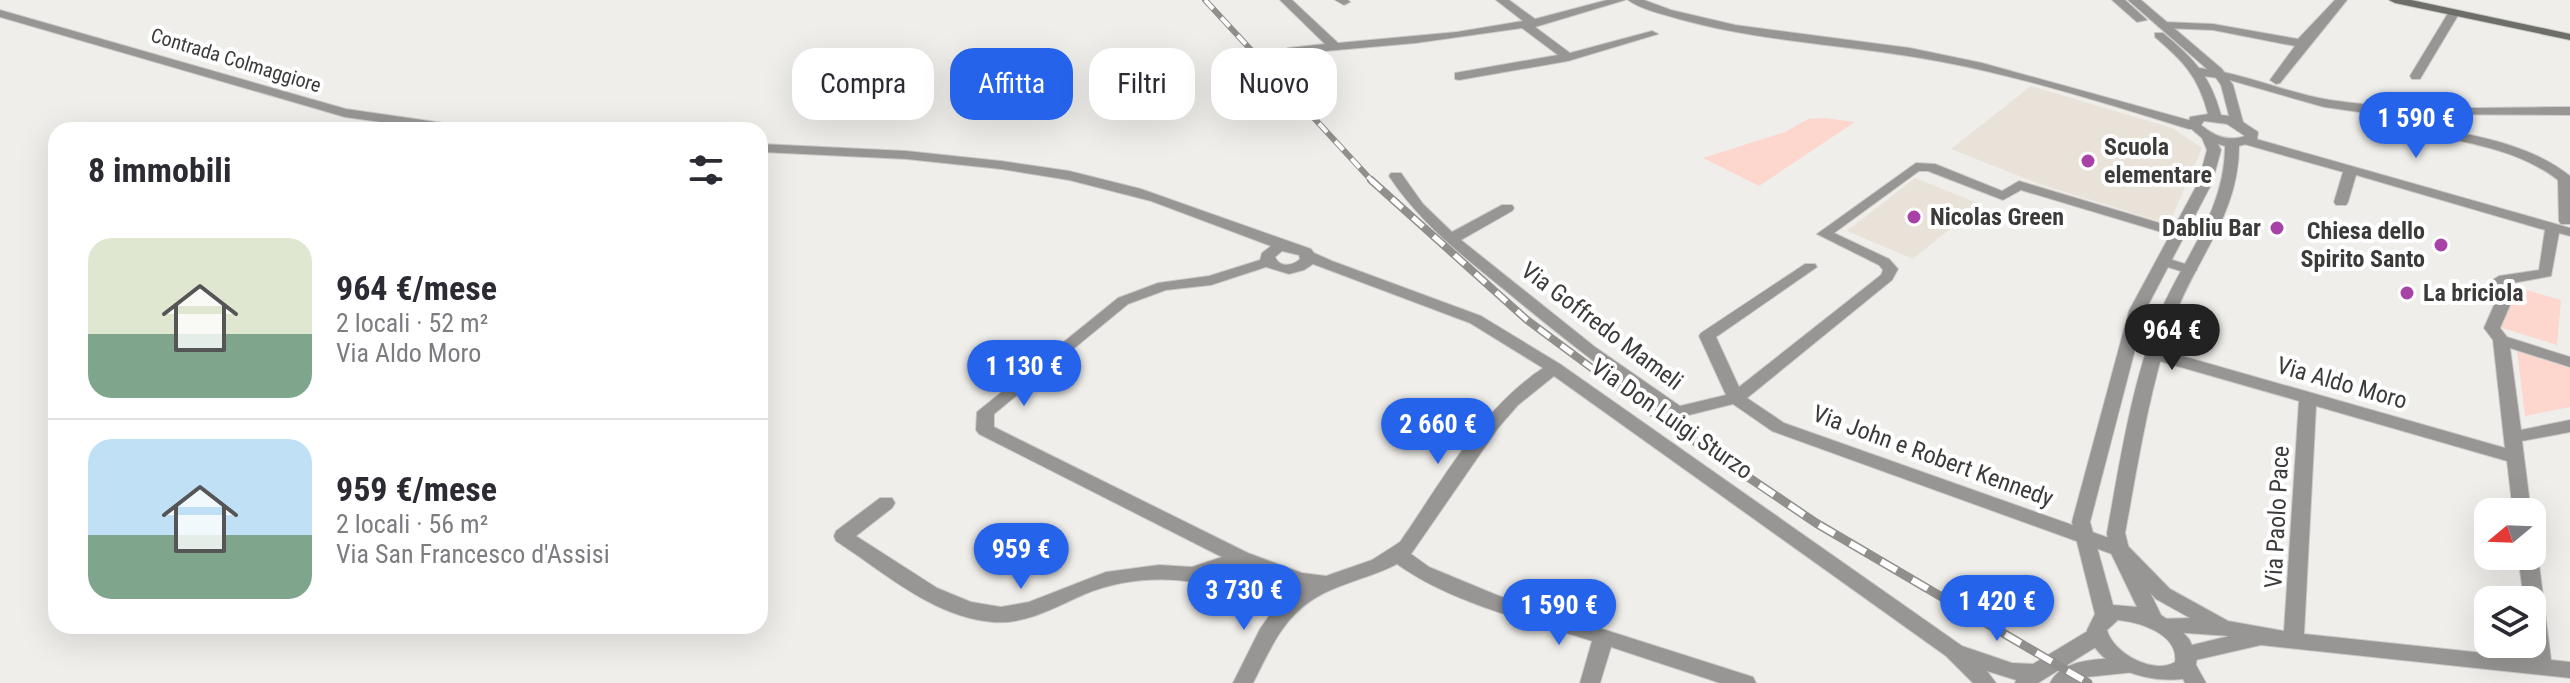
<!DOCTYPE html>
<html lang="it">
<head>
<meta charset="utf-8">
<style>
	body { margin:0; font-family:"Roboto Condensed",sans-serif; background:#f7f7f7; color:#2b2b33; height:100vh; display:flex; flex-direction:column; font-size:30px; white-space:nowrap }
	* { box-sizing:border-box; margin:0 }
	p { font-size:26px; color:#7c7c81 }
	.icon { flex:none; width:44px; height:44px; fill:none; stroke:currentColor; stroke-width:2; stroke-linecap:round; stroke-linejoin:round }
	.map { position:relative; flex:1; overflow:hidden }
	.details { position:absolute; left:48px; top:122px; width:720px; height:512px; display:flex; flex-direction:column; background:#fff; border-radius:24px; box-shadow:0 8px 32px #0002 }
	.details>* { flex:none }
	.top-card { position:absolute; left:792px; top:48px; width:760px; height:72px; display:flex; gap:16px }
	.needle { width:52px; rotate:251deg }
	.fabs { position:absolute; left:2474px; top:498px; display:grid; gap:16px }
	.fabs a { display:grid; place-items:center; width:72px; height:72px; border-radius:16px; background:#fff; box-shadow:0 8px 32px #0002; font-size:40px }
	.price { position:absolute; translate:-50% -68px; padding:0 18px; border-radius:28px; background:#2563eb; color:#fff; font-size:26px; line-height:52px; filter:drop-shadow(0 2px 4px #0008) }
	.price::after { content:''; position:absolute; left:50%; top:48px; width:24px; height:18px; margin-left:-12px; background:inherit; clip-path:polygon(0 0,100% 0,50% 100%) }
	.price.selected { background:#222; color:#fff }
	ul { padding:0; list-style:none }
	li { display:flex; align-items:center; gap:24px; height:200px; padding:0 40px }
	li+li { border-top:2px solid #e1e1e2 }
	li span { display:grid; place-items:center; flex:none; width:224px; height:160px; border-radius:24px; color:#555 }
	li>.icon { margin-inline-start:auto }
	span .icon { width:96px; height:96px; fill:#fffc; stroke-width:1 }
	li b { font-size:34px }
	h2 { display:flex; justify-content:space-between; align-items:center; height:96px; padding:0 40px; font-size:34px }
	.pill { padding:0 28px; border-radius:24px; background:#fff; box-shadow:0 8px 32px #0002; font-size:28px; line-height:72px }
	.pill.selected { background:#2563eb; color:#fff }
	.map>svg:first-child { display:block }
	.built { fill:#e9e2d9 }
	.green { fill:#fdd6cd }
	.lines { fill:none; stroke-linecap:round; stroke-linejoin:round }
	.minor-casing { stroke:#cccac7; stroke-width:2 }
	.tertiary-casing { stroke:#cccac7; stroke-width:2 }
	.secondary-casing { stroke:#cccac7; stroke-width:2 }
	.minor { fill:#979695; fill-rule:evenodd }
	.tertiary { fill:#979695; fill-rule:evenodd }
	.secondary { fill:#6d6d6a; fill-rule:evenodd }
	.rail-far2-casing { stroke:#908f8c; stroke-width:6 }
	.rail-far1-casing { stroke:#908f8c; stroke-width:8 }
	.rail-casing { stroke:#908f8c; stroke-width:9 }
	.rail-far2 { stroke:#fff; stroke-width:4; stroke-dasharray:12; stroke-linecap:butt }
	.rail-far1 { stroke:#fff; stroke-width:5; stroke-dasharray:14; stroke-linecap:butt }
	.rail { stroke:#fff; stroke-width:6; stroke-dasharray:18; stroke-linecap:butt }
	.poi-dot { fill:#a842a7; stroke:#fff; stroke-width:3 }
	.labels { text-anchor:middle; stroke-width:8; stroke-linejoin:round; paint-order:stroke }
	.far-street-label { font-size:20px; fill:#3c3b3a; stroke:#fff }
	.poi-label { font-size:24px; font-weight:bold; fill:#3c3b3a; stroke:#fff; text-anchor:start }
	.street-label { font-size:24px; fill:#3c3b3a; stroke:#fff }
</style>
</head>
<body>
<div class="map">
<svg width="2570" height="683" viewBox="0 0 2570 683">
	<rect width="100%" height="100%" fill="#f0eeea"/>
	<g class="built">
		<path d="M 2031,86 L 2172,128 L 2202,148 L 2169,224 L 2039,184 L 1951,149 Z"/>
		<path d="M 1915,178 L 1980,204 L 1913,259 L 1847,231 Z"/>
	</g>
	<g class="green">
		<path d="M 1825,118 L 1855,122 L 1759,186 L 1703,158 L 1785,132 L 1808,119 Z"/>
		<path d="M 2506,284 L 2561,300 L 2557,345 L 2499,327 Z"/>
		<path d="M 2517,351 L 2570,368 L 2570,407 L 2525,416 Z"/>
	</g>
	<g class="lines">
		<g class="minor-casing">
			<g id="minor">
				<path d="M 1280,0 L 1292,0 L 1338,43 L 1457,32 L 1523,21 L 1496,0 L 1509,0 L 1535,19 L 1607,0 L 1625,0 L 1535,27 L 1570,53 L 1652,31 L 1658,34 L 1568,61 L 1459,80 L 1455,79 L 1455,73 L 1558,55 L 1522,28 L 1416,43 L 1292,54 L 1286,50 L 1288,48 L 1325,44 Z"/>
				<path d="M 1335,0 L 1348,0 L 1350,2 L 1344,5 Z"/>
				<path d="M 1628,0 L 1644,0 L 1671,10 L 1735,25 L 1910,48 L 1982,63 L 2199,123 L 2200,126 L 2199,129 L 2189,129 C 2108,104 2027,78 1943,62 C 1856,45 1765,43 1679,19 C 1663,14 1642,10 1628,0 Z"/>
				<path d="M 2335,0 L 2347,0 L 2280,83 L 2276,84 L 2270,80 L 2295,46 L 2213,30 L 2164,28 L 2158,25 L 2164,22 L 2213,24 L 2298,39 Z"/>
				<path d="M 0,10 L 346,109 L 464,126 L 470,130 L 437,130 L 345,117 L 0,17 Z"/>
				<path d="M 2450,10 L 2460,12 L 2420,79 L 2412,79 L 2410,76 Z"/>
				<path d="M 2199,68 C 2244,73 2286,93 2330,100 C 2409,112 2491,107 2570,107 L 2570,115 L 2373,114 L 2324,107 L 2226,79 L 2195,75 L 2193,72 Z"/>
				<path d="M 2409,122 C 2464,135 2525,140 2570,176 L 2570,224 L 2561,224 L 2559,221 L 2558,180 C 2514,146 2457,142 2404,129 L 2403,126 Z"/>
				<path d="M 2249,137 L 2570,228 L 2570,236 L 2559,233 L 2551,276 L 2507,284 L 2511,303 L 2500,328 L 2507,337 L 2570,357 L 2570,367 L 2510,348 L 2521,430 L 2570,420 L 2570,432 L 2522,441 L 2531,512 L 2513,512 L 2507,461 L 2316,406 L 2304,634 L 2531,658 L 2532,600 L 2524,600 L 2518,556 L 2532,556 L 2532,550 L 2538,556 L 2551,660 L 2570,662 L 2570,678 L 2261,645 L 2187,662 L 2180,660 L 2177,654 L 2180,648 L 2229,636 L 2157,631 L 2154,625 L 2157,619 L 2190,618 L 2156,599 L 2112,554 L 1772,431 L 1733,404 L 1677,418 L 1671,416 C 1613,378 1559,335 1506,291 C 1463,256 1420,223 1389,176 L 1391,173 L 1401,173 L 1423,204 L 1452,232 L 1502,205 L 1512,205 L 1514,208 L 1512,211 L 1461,240 L 1595,347 L 1680,406 L 1726,395 L 1699,336 L 1701,333 L 1805,264 L 1815,264 L 1817,267 L 1716,337 L 1739,387 L 1881,275 L 1883,270 L 1879,265 L 1817,234 L 1916,163 L 1935,164 L 2002,191 L 2019,181 L 2183,230 L 2185,233 L 2178,237 L 2021,190 L 2003,200 L 1928,171 L 1919,171 L 1834,233 L 1889,259 L 1898,269 L 1892,280 L 1747,398 L 1784,423 L 2126,544 L 2170,589 L 2228,621 L 2284,631 L 2299,401 L 2149,358 L 2147,354 L 2149,350 L 2161,350 L 2505,448 L 2493,340 L 2484,328 L 2495,303 L 2491,281 L 2499,276 L 2539,270 L 2545,230 L 2356,175 L 2348,202 L 2346,205 L 2336,205 L 2334,202 L 2343,172 L 2244,144 L 2244,138 Z"/>
				<path d="M 760,144 L 906,151 L 1001,161 L 1069,171 L 1141,189 L 1311,249 L 1314,253 L 1332,261 L 1481,316 L 1560,364 L 1962,646 L 2012,663 L 2033,664 L 2091,629 L 2098,627 L 2105,629 L 2108,635 L 2096,647 L 2038,683 L 2015,683 L 2016,680 L 1987,671 L 1996,683 L 1973,683 L 1946,656 L 1554,376 L 1518,405 L 1498,428 L 1411,554 L 1429,567 L 1499,596 L 1753,677 L 1756,683 L 1720,683 L 1611,647 L 1600,683 L 1580,683 L 1592,641 C 1529,621 1451,603 1397,564 C 1378,574 1358,579 1338,587 C 1288,606 1276,638 1253,683 L 1233,683 L 1260,629 L 1274,609 C 1216,578 1147,569 1085,594 C 1055,607 1026,625 992,622 C 933,617 884,572 836,541 L 834,536 L 836,531 L 880,498 L 892,498 L 895,503 L 892,508 L 856,536 L 937,588 L 971,602 L 1001,607 L 1029,602 L 1106,572 L 1159,565 L 1192,567 L 1222,557 L 979,434 L 976,430 L 977,412 L 1118,298 L 1158,283 L 1209,276 L 1260,260 L 1262,253 L 1271,246 L 1151,201 L 1069,180 L 1001,169 L 906,159 L 760,152 ZM 1282,251 L 1299,255 L 1300,259 C 1292,266 1280,268 1275,257 ZM 1313,264 L 1470,323 L 1543,368 C 1480,410 1442,482 1400,542 L 1372,560 L 1326,576 L 1302,573 L 1248,553 L 994,427 L 994,414 L 1128,304 L 1166,290 L 1211,285 L 1266,267 L 1289,274 L 1304,270 ZM 1241,565 L 1294,585 L 1300,587 L 1286,597 L 1246,579 L 1220,572 Z"/>
				<path d="M 2163,257 L 2195,267 L 2197,270 L 2190,274 L 2158,264 L 2156,261 Z"/>
				<path d="M 2128,658 L 2135,660 L 2138,666 L 2135,672 L 2087,677 L 2077,683 L 2050,683 C 2063,657 2103,659 2128,658 Z"/>
			</g>
		</g>
		<g class="tertiary-casing">
			<g id="tertiary">
				<path d="M 2112,0 L 2125,0 L 2147,20 L 2137,22 Z"/>
				<path d="M 2128,0 L 2141,0 L 2222,69 L 2233,85 L 2243,122 L 2258,132 L 2257,141 L 2239,146 C 2239,216 2194,260 2172,323 C 2149,390 2138,463 2125,533 L 2129,549 L 2161,615 L 2178,627 L 2189,639 L 2197,656 L 2196,665 L 2206,683 L 2185,683 L 2183,679 C 2146,683 2096,668 2087,630 L 2095,614 L 2072,522 L 2129,311 L 2198,183 L 2207,150 L 2202,138 L 2188,126 L 2190,117 L 2208,114 C 2198,76 2184,62 2155,37 L 2155,33 L 2163,33 C 2194,59 2210,75 2221,115 L 2229,116 L 2221,85 L 2214,75 ZM 2204,121 L 2227,124 L 2245,136 C 2228,142 2214,136 2201,125 ZM 2218,144 L 2225,146 C 2225,213 2181,260 2157,320 C 2131,387 2120,462 2107,533 L 2109,549 L 2137,607 L 2113,605 L 2090,522 L 2145,311 L 2212,183 L 2221,150 ZM 2118,620 C 2139,622 2179,634 2175,662 C 2153,675 2113,653 2107,630 Z"/>
			</g>
		</g>
		<g class="secondary-casing">
			<path id="secondary" d="M 2389,0 L 2411,0 L 2570,34 L 2570,40 L 2395,3 Z"/>
		</g>
		<use href="#minor" class="minor"/>
		<use href="#tertiary" class="tertiary"/>
		<use href="#secondary" class="secondary"/>
		<g class="rail-far2-casing">
			<path id="rail-far2" d="M 1205,0 L 1373,182"/>
		</g>
		<g class="rail-far1-casing">
			<path id="rail-far1" d="M 1371,180 L 1527,320 L 1643,406"/>
		</g>
		<g class="rail-casing">
			<path id="rail" d="M 1640,404 L 1816,523 L 2088,683"/>
		</g>
		<use href="#rail-far2" class="rail-far2"/>
		<use href="#rail-far1" class="rail-far1"/>
		<use href="#rail" class="rail"/>
	</g>
	<g class="poi-dot">
		<circle cx="2088" cy="161" r="8"/>
		<circle cx="1914" cy="217" r="8"/>
		<circle cx="2277" cy="228" r="8"/>
		<circle cx="2441" cy="245" r="8"/>
		<circle cx="2407" cy="293" r="8"/>
	</g>
	<g class="labels">
		<g class="far-street-label">
			<text transform="translate(236 60) rotate(17)" y="7">Contrada Colmaggiore</text>
		</g>
		<g class="poi-label">
			<text x="2104" y="155">Scuola<tspan x="2104" dy="28">elementare</tspan></text>
			<text x="1930" y="225">Nicolas Green</text>
			<text x="2261" y="236" text-anchor="end">Dabliu Bar</text>
			<text x="2425" y="239" text-anchor="end">Chiesa dello<tspan x="2425" dy="28">Spirito Santo</tspan></text>
			<text x="2423" y="301">La briciola</text>
		</g>
		<g class="street-label">
			<text transform="translate(1602 326) rotate(37)" y="8">Via Goffredo Mameli</text>
			<text transform="translate(2342 383) rotate(16)" y="8">Via Aldo Moro</text>
			<text transform="translate(1672 419) rotate(35)" y="8">Via Don Luigi Sturzo</text>
			<text transform="translate(1933 456) rotate(20)" y="8">Via John e Robert Kennedy</text>
			<text transform="translate(2277 517) rotate(-87)" y="8">Via Paolo Pace</text>
		</g>
	</g>
</svg>
<div class="fabs">
<a><svg class="needle" viewBox="-14 -14 28 28"><path d="M0-13l5 13h-10z" fill="#e53935"/><path d="M0 13l5-13h-10z" fill="#7c7c81"/></svg></a>
<a><svg class="icon" aria-label="layers" viewBox="0 0 24 24"><path d="M12 4l9 5-9 5-9-5zM3 14l9 5 9-5"/></svg></a>
</div>
<b class="price" style="left:2416px;top:160px">1 590 €</b>
<b class="price selected" style="left:2172px;top:372px">964 €</b>
<b class="price" style="left:1024px;top:408px">1 130 €</b>
<b class="price" style="left:1438px;top:466px">2 660 €</b>
<b class="price" style="left:1021px;top:591px">959 €</b>
<b class="price" style="left:1244px;top:632px">3 730 €</b>
<b class="price" style="left:1997px;top:643px">1 420 €</b>
<b class="price" style="left:1559px;top:647px">1 590 €</b>
<div class="top-card">
<a class="pill">Compra</a>
<a class="pill selected">Affitta</a>
<a class="pill">Filtri</a>
<a class="pill">Nuovo</a>
</div>
<section class="details">
<h2>8 immobili<svg class="icon" aria-label="filters" viewBox="0 0 24 24"><path d="M4 7h16M4 17h16"/><circle cx="9" cy="7" r="2"/><circle cx="15" cy="17" r="2"/></svg></h2>
<ul>
<li><span style="background:linear-gradient(#dfe7d0 60%,#7fa58c 0)"><svg class="icon" aria-label="home" viewBox="0 0 24 24"><path d="M3 11l9-7 9 7M6 9v11h12V9"/></svg></span><div><b>964 €/mese</b><p>2 locali · 52 m²</p><p>Via Aldo Moro</p></div></li>
<li><span style="background:linear-gradient(#bfe0f5 60%,#7fa58c 0)"><svg class="icon" aria-label="home" viewBox="0 0 24 24"><path d="M3 11l9-7 9 7M6 9v11h12V9"/></svg></span><div><b>959 €/mese</b><p>2 locali · 56 m²</p><p>Via San Francesco d'Assisi</p></div></li>
</ul>
</section>
</div>
</body>
</html>
